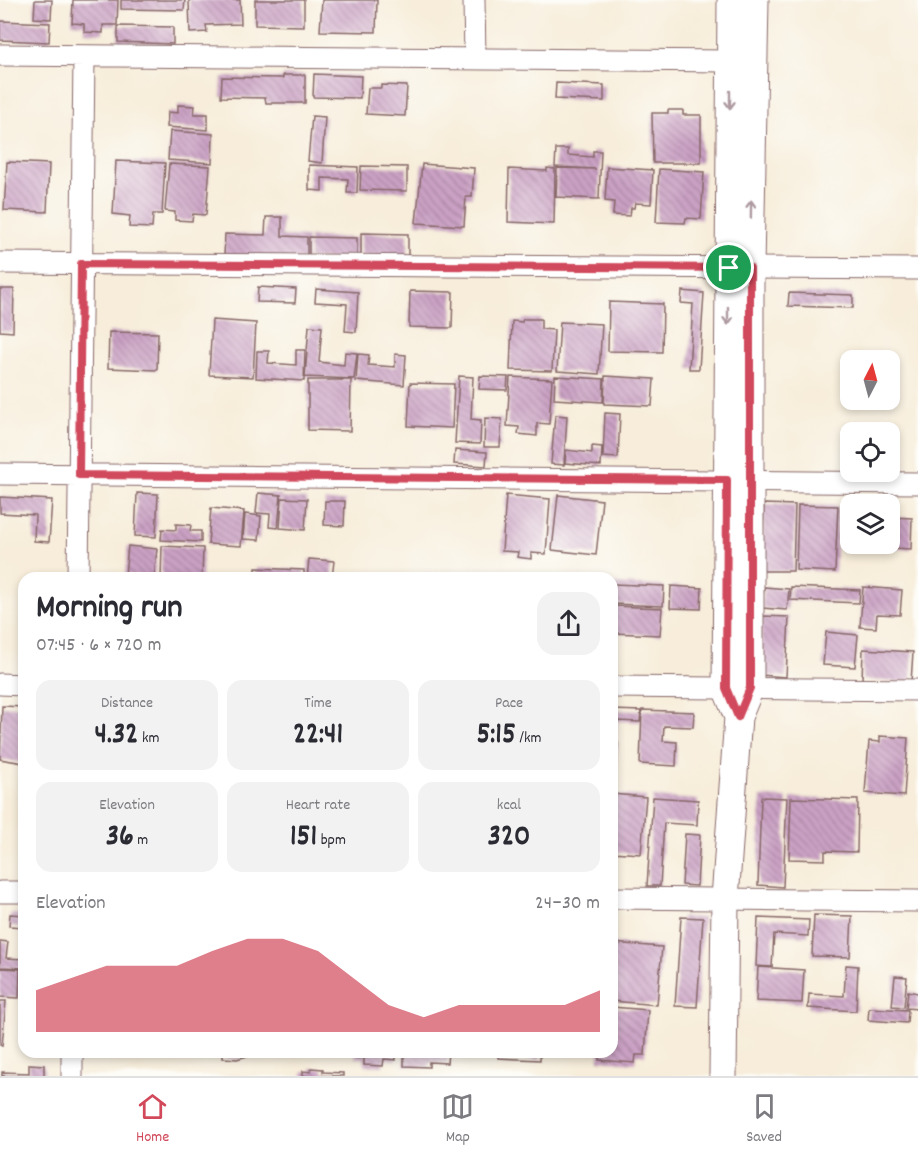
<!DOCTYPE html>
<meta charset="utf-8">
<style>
:root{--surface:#fff;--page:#f2f2f3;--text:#2b2b33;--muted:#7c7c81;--line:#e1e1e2;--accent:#d1495b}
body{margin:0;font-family:Dekko,sans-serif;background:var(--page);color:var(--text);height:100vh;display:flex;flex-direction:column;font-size:22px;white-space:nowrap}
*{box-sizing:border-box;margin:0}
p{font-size:20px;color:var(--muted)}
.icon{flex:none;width:33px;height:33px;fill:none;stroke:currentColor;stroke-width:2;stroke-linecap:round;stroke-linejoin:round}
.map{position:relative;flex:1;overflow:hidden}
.panel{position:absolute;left:18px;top:572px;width:600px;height:486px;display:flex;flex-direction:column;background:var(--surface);border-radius:18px;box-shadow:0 3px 9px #0003}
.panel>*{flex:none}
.needle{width:39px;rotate:6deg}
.controls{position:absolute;left:840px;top:350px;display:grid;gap:12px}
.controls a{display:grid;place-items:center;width:60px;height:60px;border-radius:12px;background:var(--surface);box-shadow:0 3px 9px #0003;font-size:30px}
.pin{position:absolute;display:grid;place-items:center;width:51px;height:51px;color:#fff;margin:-26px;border:3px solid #fff;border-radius:50%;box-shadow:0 2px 6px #0007}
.round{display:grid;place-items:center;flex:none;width:63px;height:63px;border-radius:18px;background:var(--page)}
.head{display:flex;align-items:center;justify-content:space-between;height:102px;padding:0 18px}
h1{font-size:33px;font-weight:700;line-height:45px}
.stats{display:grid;grid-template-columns:repeat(3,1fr);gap:9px;height:102px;padding:6px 18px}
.stats div{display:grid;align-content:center;border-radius:15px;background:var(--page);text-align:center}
.stats b{font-size:30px;font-weight:700}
.stats small{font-size:16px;font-weight:400}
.stats p{font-size:16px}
.chart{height:168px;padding:12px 18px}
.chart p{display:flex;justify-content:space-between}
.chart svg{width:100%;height:108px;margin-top:6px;fill:var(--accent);opacity:.7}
.tab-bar{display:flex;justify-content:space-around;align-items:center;height:84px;border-top:2px solid var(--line);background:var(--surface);font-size:16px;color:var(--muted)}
.tab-bar a{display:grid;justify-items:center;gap:3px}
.tab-bar .on{color:var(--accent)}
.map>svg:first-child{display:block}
.building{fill:url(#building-back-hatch)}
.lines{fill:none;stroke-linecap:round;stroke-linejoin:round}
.minor-casing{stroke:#876768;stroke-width:23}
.major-casing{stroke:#876768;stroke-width:29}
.minor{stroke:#fff;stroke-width:21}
.major{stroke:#fff;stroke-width:27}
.oneway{stroke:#ae9aa0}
.route-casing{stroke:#fff;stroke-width:12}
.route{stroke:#d1495b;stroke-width:8}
</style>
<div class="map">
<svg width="918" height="1076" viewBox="0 0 918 1076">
<defs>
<pattern id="building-back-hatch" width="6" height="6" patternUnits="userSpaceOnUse" patternTransform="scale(1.5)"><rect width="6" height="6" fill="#cba2c5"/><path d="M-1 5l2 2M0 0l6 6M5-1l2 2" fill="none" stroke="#a783a0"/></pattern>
</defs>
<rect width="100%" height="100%" fill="#fdfcf7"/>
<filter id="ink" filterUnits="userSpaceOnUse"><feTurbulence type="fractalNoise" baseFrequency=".0167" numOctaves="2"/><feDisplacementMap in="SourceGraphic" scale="12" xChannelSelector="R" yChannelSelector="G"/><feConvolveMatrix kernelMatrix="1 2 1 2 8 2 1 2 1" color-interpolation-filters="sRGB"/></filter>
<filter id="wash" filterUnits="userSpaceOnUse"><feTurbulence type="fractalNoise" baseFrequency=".008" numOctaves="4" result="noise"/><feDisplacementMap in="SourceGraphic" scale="24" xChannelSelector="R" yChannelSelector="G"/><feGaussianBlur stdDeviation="1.35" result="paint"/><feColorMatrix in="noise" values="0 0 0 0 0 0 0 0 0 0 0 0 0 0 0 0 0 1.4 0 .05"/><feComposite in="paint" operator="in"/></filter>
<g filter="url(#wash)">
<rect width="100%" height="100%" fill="#f7edda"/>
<g id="blocks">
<path class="building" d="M35 0H52L51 19 34 18Z
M73 0H118L117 25H103V33L84 32V24L72 23Z
M121 0H185L184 10 121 9Z
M189 0H240L241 24 206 25 207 32 190 33Z
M255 0H304V26L255 25Z
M322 0H377L376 32 320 31Z
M0 21 50 23 49 42 0 40Z
M118 26 173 27V44L118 42Z
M314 74 361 76 360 98 313 97Z
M283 75H305V103H266L265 98 221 97 222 77 283 78Z
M556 83 604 85V101L555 99Z
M381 85 407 86 405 116 366 114 368 88H381Z
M178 105 195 106 194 114H208V130L167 127 168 112 178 113Z
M668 110H683V115H701V163H653L652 113H668Z
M312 116 325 117 322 163 308 161Z
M170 131 213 134 212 163 168 160Z
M556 149H568V155L593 157V151H601L599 199 556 197 557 168 596 169 555 167Z
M116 161 165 163 162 214H153L152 228 129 227 130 216 113 214Z
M7 162 49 164 47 212 4 210Z
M169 164 210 166 206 215 193 214 192 221 175 220V212L165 211Z
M422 164 474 168 472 197H466L464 226 416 223Z
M309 165 358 167 357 193H347L348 179 322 178V191L309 190Z
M361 166 407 167V191L360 190Z
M607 167 653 170 651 204 635 203 634 208H631L630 216 613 215 614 202 605 201Z
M547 168 555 169 554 224 508 222 509 169 547 171Z
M659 169 704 172 701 219 686 218 685 223 656 222Z
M266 217H282V236L307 237V260L224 257 225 234 265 235Z
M361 233 408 234V256H361Z
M309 237 357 238V259H309Z
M258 287 296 289 295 303 257 302Z
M0 289H14L13 332 0 331Z
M316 289 358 292 356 332 345 331 347 304 315 302Z
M410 291 453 292 452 328 409 327Z
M682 291 704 293 699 369H689L693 304 681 303Z
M789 293 853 295V308L788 306Z
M609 302 663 304 662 352 608 351Z
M523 319H541V329L554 330 552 371 510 370 512 321 522 322Z
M212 320 256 323 253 377 209 375Z
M560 322 602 324 599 374 557 371Z
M309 326 322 327 319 362 344 365 345 352 357 353 354 379 305 377Z
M109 332 158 333 157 370 108 368Z
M296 350H305L304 381 256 378 257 351H269L268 363 296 365Z
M358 354 369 355 368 365 395 367V354L406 355 404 385 356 381Z
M459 376 473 377 471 419 481 420 480 444 455 443Z
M480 376 508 377 507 390 479 389Z
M555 376 604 379 603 402 554 399Z
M605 376 654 379 652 406 604 404Z
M510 377 552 379 549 424 537 423V436L518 434 519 427 507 426Z
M308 380H351L350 431 308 430Z
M410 383 454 384 452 428 408 426Z
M605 413 620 414 618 458 603 457Z
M555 415 567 416 564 465 551 464Z
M485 418 502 419 500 447H484Z
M592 446 602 447 601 466 565 463 566 450 592 453Z
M455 450 487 452 486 466 454 464Z
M137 493 158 494 156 537 135 536Z
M258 493 281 495 278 528 269 527 270 514 256 513Z
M506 495 550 499 546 554 531 553V559L517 557 518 552 502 551Z
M558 495 602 500 596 555 552 550Z
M0 497 52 500 49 542 34 541 35 515 0 513Z
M282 498 307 499 305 530 280 528Z
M325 501H345L344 526 324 525Z
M764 504 795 505 793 571H762Z
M798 505 838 506 835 572 796 570Z
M211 508 244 511 241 546 208 544Z
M245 514 261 516 259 540 243 539Z
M890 517 912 518 911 549 871 547 872 543H890Z
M176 524 191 525 190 531H201V542L161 540 162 529 176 530Z
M128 546 157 549 154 578 125 575Z
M162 546 203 548 202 578H161Z
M309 559 334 561 332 578H307Z
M256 568 304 570V578H255Z
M612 584 664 586 663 606 612 604Z
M671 586 702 588 701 609 670 608Z
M764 587 789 589 787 610 762 608Z
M791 587 860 590 859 603 790 600Z
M863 587 902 590 900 615 877 614 876 628 860 627Z
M612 606 662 608 660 635 612 633Z
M762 616 789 617 786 677 760 675Z
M826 632 858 635 855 667 823 665Z
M863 649 913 652 911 682 862 680Z
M2 706 24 707V763L0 759Z
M612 710 641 711 640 722 617 721 615 741H612Z
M642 710 694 712 693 727 664 726 663 741 677 742 676 766 640 764Z
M880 736 908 738 904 796 865 793 869 741 880 742Z
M612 742 618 743 614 787 612 786Z
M612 794 646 797 641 854 612 852Z
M653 797 698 800 697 825 664 823 660 886H647Z
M761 797 787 798 783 887 758 885Z
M791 798 858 800 857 852 825 851V860L789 859Z
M685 834 700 835 697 886 682 885Z
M10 914 24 915V927L9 926Z
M814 915 852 916 850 957 812 956Z
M681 917 703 918 697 1007 675 1006Z
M758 918 809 920 808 936 774 934 772 967 756 966Z
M0 941 8 942 6 958 24 959V968L0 967Z
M612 943 662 947 657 1005 612 1001Z
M846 965 858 966 856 1011 808 1008 809 994 844 996Z
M758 967 804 970 802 1003 756 1001Z
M0 968 20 969 19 998 0 997Z
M895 976 907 977 904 1007 892 1006Z
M908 991 918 993V1009L906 1008Z
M0 1001H6L2 1046 0 1045Z
M612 1007 648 1010 645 1055H636L635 1063 599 1060V1052H612Z
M869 1008 908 1010 907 1023 868 1020Z
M223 1052H253L247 1056 237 1059 223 1058Z
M269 1052H299L298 1055 282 1054V1057L269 1056Z
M356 1052H396V1060L384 1059 383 1066 364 1065V1058H355Z
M404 1052H448L447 1063 429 1062V1067L404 1066Z
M498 1052H540V1060L498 1058Z
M29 1064 44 1065V1076H2V1072L29 1073Z
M311 1068 323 1069V1072L343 1073V1076H303V1071L311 1072Z"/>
</g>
</g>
<g filter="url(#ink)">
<use href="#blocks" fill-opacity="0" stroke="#876768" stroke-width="1.5"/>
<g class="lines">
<defs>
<path id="minor" d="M474 0 475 59
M0 55 730 61
M0 263 918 269
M0 474 918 483
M78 578 84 56
M0 684 24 685
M612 687 918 690
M0 892H24
M612 898 918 901
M72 1076V1052"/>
<path id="major" d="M731 0 726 688 738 717
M723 1076 725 899 738 717 750 688V268L755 0"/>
</defs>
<use href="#minor" class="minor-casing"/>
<use href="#major" class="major-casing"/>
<use href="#minor" class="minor"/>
<use href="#major" class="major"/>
</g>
<defs><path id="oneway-shaft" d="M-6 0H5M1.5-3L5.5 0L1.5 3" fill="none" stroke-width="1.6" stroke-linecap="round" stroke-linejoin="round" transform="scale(1.5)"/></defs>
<g class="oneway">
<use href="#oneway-shaft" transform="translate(730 100) rotate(90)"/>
<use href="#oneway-shaft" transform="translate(751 209) rotate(-89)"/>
<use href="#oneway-shaft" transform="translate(728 316) rotate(90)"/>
</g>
</g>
<g class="lines" filter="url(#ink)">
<defs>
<path id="route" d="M81 264 750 268V688L738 717 726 688 727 480 79 475Z"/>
</defs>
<use href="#route" class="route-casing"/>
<use href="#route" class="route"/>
</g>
</svg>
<div class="controls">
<a><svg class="needle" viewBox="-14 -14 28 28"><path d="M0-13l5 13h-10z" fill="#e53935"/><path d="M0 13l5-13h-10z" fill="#7c7c81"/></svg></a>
<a><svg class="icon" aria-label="locate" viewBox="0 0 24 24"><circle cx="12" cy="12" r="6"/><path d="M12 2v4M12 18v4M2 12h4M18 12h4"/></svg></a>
<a><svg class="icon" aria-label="layers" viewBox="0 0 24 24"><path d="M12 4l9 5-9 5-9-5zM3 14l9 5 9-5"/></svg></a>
</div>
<div class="pin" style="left:729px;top:268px;background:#1e9e55"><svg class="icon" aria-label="arrive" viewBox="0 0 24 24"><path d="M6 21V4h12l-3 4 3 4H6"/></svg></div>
<section class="panel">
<div class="head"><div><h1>Morning run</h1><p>07:45 · 6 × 720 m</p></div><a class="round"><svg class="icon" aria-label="share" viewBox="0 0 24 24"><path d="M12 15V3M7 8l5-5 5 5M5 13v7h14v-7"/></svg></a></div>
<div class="stats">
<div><p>Distance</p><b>4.32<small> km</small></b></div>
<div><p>Time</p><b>22:41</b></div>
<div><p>Pace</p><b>5:15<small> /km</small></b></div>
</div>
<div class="stats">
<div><p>Elevation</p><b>36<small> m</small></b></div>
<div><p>Heart rate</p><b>151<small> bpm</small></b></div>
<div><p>kcal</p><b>320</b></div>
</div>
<div class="chart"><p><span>Elevation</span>24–30 m</p>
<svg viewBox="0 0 160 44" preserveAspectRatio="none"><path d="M0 44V27L10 22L20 17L30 17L40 17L50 11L60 6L70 6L80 11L90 22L100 33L110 38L120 33L130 33L140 33L150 33L160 27V44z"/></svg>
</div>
</section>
</div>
<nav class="tab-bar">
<a class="on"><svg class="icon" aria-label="home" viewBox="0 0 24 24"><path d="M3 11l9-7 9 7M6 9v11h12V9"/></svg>Home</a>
<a><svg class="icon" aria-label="map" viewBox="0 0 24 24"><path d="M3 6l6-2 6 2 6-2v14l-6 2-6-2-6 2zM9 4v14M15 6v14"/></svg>Map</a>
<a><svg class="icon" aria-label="saved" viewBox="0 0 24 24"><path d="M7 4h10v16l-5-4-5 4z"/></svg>Saved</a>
</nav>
